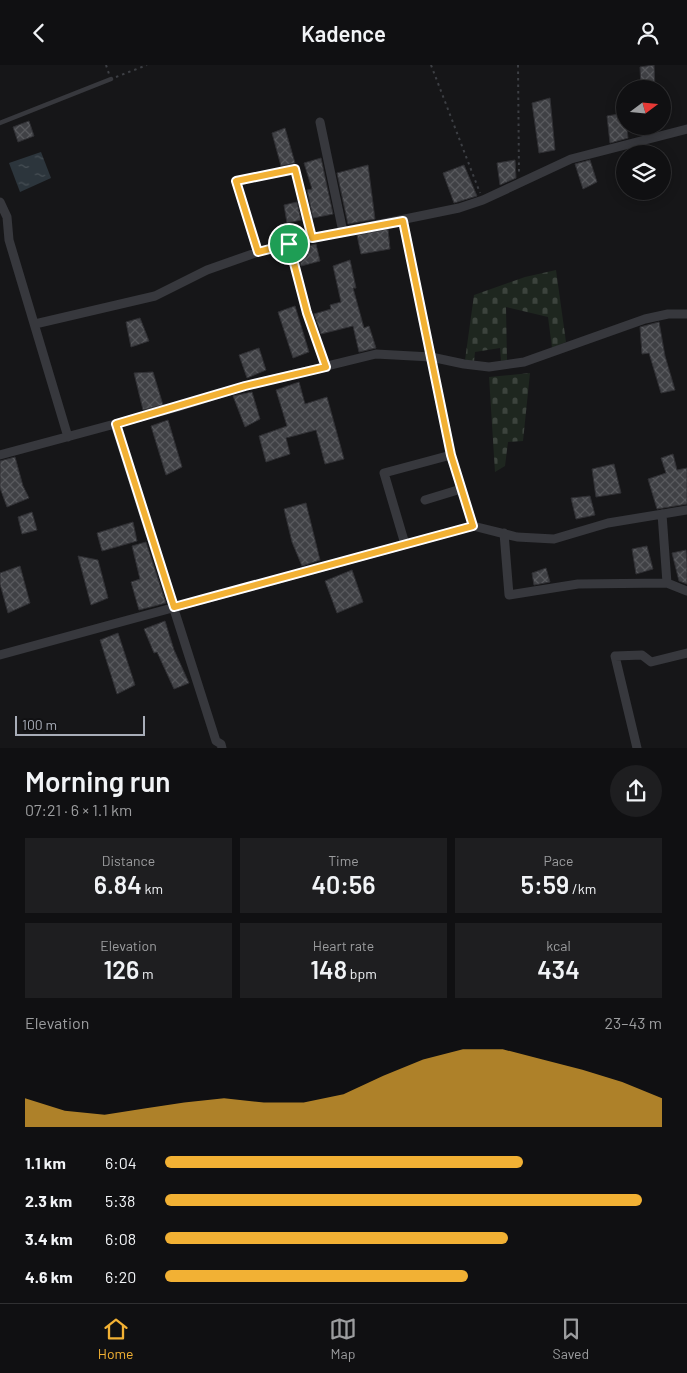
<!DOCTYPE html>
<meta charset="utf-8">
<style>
:root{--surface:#101012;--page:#1e1e20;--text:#f1f3f6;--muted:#9c9d9f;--line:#303032;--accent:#f2b134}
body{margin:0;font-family:Barlow,sans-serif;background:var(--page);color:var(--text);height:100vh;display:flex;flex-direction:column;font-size:19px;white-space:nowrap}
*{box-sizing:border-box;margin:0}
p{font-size:16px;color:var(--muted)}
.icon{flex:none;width:28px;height:28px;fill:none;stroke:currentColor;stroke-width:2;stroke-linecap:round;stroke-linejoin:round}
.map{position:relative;height:683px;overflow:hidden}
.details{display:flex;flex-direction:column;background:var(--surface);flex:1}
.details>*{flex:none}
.needle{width:32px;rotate:74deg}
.buttons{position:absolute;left:616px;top:15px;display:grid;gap:10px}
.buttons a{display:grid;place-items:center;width:55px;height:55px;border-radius:50%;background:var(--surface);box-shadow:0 2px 12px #0003,0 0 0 1px var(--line);font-size:25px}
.scale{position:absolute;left:15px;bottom:12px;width:130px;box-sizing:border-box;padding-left:5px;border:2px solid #a8adb8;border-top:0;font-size:14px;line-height:18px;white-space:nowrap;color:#a8adb8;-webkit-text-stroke:4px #111113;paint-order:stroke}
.pin{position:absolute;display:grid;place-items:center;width:42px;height:42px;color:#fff;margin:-21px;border:2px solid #fff;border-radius:50%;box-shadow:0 1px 5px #0007}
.round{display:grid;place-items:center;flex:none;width:52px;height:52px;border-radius:26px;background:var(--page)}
.head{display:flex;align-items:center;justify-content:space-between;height:85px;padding:0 25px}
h1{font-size:28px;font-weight:600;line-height:38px}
.metrics{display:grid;grid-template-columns:repeat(3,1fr);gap:8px;height:85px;padding:5px 25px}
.metrics div{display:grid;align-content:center;border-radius:0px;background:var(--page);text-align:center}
.metrics b{font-size:25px;font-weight:600}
.metrics small{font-size:14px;font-weight:400}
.metrics p{font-size:14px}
.chart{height:140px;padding:10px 25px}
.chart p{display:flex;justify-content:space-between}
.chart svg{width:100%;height:90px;margin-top:5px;fill:var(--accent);opacity:.7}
ul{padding:0 25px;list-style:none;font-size:16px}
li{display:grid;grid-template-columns:80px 60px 1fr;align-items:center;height:38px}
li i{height:12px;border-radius:6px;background:var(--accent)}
header{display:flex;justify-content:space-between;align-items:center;height:65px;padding:0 25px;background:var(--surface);font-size:22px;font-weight:600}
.tab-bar{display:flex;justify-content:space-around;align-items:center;height:70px;border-top:1px solid var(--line);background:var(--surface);font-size:14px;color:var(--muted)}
.tab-bar a{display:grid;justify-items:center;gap:2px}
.tab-bar .on{color:var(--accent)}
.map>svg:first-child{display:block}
.cemetery{fill:url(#cemetery-stones)}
.water{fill:url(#water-ripples)}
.building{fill:url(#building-cross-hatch);stroke:#303034}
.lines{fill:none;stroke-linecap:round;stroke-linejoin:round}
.path{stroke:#3d3f44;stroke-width:2;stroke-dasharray:2.5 4;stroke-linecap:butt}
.service{stroke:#37383d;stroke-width:4.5}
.minor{stroke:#37383d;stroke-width:9}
.route-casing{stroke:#fff;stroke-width:10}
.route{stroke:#f2b134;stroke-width:6}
</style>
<header><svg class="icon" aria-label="back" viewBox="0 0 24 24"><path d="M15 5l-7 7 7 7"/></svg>Kadence<svg class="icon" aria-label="person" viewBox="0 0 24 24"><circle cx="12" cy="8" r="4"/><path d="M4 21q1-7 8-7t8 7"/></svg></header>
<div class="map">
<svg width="687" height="683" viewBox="0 0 687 683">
<defs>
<pattern id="cemetery-stones" width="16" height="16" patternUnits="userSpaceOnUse" patternTransform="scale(1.25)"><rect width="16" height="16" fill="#1e261f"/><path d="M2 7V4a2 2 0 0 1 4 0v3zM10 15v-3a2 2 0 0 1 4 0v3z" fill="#3c433d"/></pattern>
<pattern id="water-ripples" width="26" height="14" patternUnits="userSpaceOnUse" patternTransform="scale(1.25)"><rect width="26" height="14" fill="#2c353c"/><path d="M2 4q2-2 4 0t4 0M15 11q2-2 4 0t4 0" fill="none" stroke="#485056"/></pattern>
<pattern id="building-cross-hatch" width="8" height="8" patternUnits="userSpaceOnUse" patternTransform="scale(1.25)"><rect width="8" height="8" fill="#404145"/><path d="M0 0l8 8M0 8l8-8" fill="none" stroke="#595a5e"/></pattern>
</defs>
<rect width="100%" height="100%" fill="#161618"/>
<path class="cemetery" d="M556 205 566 277 552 283 548 252 506 242 507 295 501 296 500 283 475 287 474 297 465 295 474 230 525 212Z
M530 308 523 376 508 377 505 401 495 407 489 312Z"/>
<path class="water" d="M41 87 51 113 20 127 9 98Z"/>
<path class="building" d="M654 0 655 23 641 24 640 2Z
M550 33 555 85 539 88 532 38Z
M625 48 628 73 610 78 607 51Z
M29 56 34 71 18 77 13 62Z
M285 63 295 98 281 101 272 68Z
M321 93 333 149 313 153 307 125 312 124 304 98Z
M515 95 516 113 500 120 497 98Z
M590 95 597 117 583 124 575 99Z
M368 100 375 154 348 159 337 108Z
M464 100 477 131 454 138 443 108Z
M297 137 301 155 287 158 284 140Z
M388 164 390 184 361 189 357 170Z
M316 179 320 196 301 201 297 183Z
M350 195 356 223H353L364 263 369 261 376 283 359 287 353 261 321 269 314 249 331 244 330 240 341 237 333 201Z
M295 241 309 287 293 293 278 247Z
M140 253 149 276 131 282 126 257Z
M659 257 665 291 675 325 661 328 649 288 642 289 640 262Z
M259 283 266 305 247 313 239 290Z
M153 307 163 340 143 345 134 308Z
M299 317 305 339 327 332 344 394 325 399 316 365 286 373 290 389 266 397 259 371 287 361 276 325Z
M252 327 260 354 245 362 233 331Z
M168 355 182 402 166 410 151 361Z
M673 389 677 405 687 403V439L657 444 648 414 666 408 661 393Z
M15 392 23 421 29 433 7 442 0 423V396Z
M614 399 621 428 596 432 592 404Z
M590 431 595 450 576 454 571 433Z
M306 438 320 495 302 501 292 477 284 444Z
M32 447 37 465 22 469 18 452Z
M133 457 137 476 102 486 97 468Z
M146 477 166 538 139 545 131 517 140 514 132 481Z
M647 481 653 504 636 509 632 484Z
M686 485 687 498V519L679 516 672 488Z
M78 491 98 495 108 533 91 540Z
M20 501 30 538 8 548 0 519V508Z
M546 503 550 517 534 520 532 508Z
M352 505 363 537 337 548 325 516Z
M165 556 174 585 189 618 174 624 157 587 154 588 144 564Z
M118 568 135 620 117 629 100 575Z"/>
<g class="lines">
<path class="path" d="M106 0 109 9
M431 0 480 128
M518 0 519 110
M116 12 147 0"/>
<path class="service" d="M0 58 111 14"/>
<path class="minor" d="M320 57 343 167
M0 137 7 152 9 175 68 372
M403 156 451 390 473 461
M289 179 307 248 326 302
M258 187 236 116 295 104 312 173
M35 259 155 231 207 205 258 187 312 173 459 143 483 135 571 94 687 64
M115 359 216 676 221 679 222 683
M0 390 178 342 245 321 376 289 431 292 464 299 489 302 524 297 645 254 668 249H687
M425 435 461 424
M662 449 667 518 687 526
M504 468 509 530 578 519 667 518
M405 479 384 408 451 390
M0 590 473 461 517 472 554 474 608 458 687 445
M637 683 615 591 642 590 651 597 687 588"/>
</g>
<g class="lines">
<defs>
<path id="route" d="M295 104 312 173 403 156 451 390 473 461 174 542 116 359 245 321 326 302 307 248 289 179 258 187 236 116Z"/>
</defs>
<use href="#route" class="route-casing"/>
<use href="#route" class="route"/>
</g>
</svg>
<div class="buttons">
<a><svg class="needle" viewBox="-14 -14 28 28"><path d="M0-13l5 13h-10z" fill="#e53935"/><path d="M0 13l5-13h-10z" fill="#9c9d9f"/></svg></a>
<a><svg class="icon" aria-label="layers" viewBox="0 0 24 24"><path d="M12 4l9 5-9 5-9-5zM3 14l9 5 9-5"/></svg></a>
</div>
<div class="scale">100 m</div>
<div class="pin" style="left:289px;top:179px;background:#1e9e55"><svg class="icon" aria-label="arrive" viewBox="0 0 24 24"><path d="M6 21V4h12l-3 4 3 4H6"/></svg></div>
</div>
<section class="details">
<div class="head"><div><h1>Morning run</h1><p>07:21 · 6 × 1.1 km</p></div><a class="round"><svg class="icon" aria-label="share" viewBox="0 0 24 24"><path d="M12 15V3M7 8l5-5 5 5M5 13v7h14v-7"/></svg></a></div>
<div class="metrics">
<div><p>Distance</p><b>6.84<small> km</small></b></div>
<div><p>Time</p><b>40:56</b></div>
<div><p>Pace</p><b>5:59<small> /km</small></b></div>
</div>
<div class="metrics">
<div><p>Elevation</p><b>126<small> m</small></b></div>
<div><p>Heart rate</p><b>148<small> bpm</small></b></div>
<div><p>kcal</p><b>434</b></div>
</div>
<div class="chart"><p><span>Elevation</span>23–43 m</p>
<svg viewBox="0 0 160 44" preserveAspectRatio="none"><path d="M0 44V30L10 36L20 38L30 35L40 32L50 30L60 32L70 32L80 28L90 19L100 11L110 6L120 6L130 11L140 16L150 22L160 30V44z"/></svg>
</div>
<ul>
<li><b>1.1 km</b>6:04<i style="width:72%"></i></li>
<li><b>2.3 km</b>5:38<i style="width:96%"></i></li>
<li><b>3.4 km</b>6:08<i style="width:69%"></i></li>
<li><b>4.6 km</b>6:20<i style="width:61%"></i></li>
</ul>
</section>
<nav class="tab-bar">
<a class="on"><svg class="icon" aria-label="home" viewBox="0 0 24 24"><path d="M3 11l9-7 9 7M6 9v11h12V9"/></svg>Home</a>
<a><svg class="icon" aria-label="map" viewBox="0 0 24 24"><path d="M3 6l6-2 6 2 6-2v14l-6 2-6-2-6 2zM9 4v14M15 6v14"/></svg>Map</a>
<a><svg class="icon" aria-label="saved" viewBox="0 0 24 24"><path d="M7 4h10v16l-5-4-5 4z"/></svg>Saved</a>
</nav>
